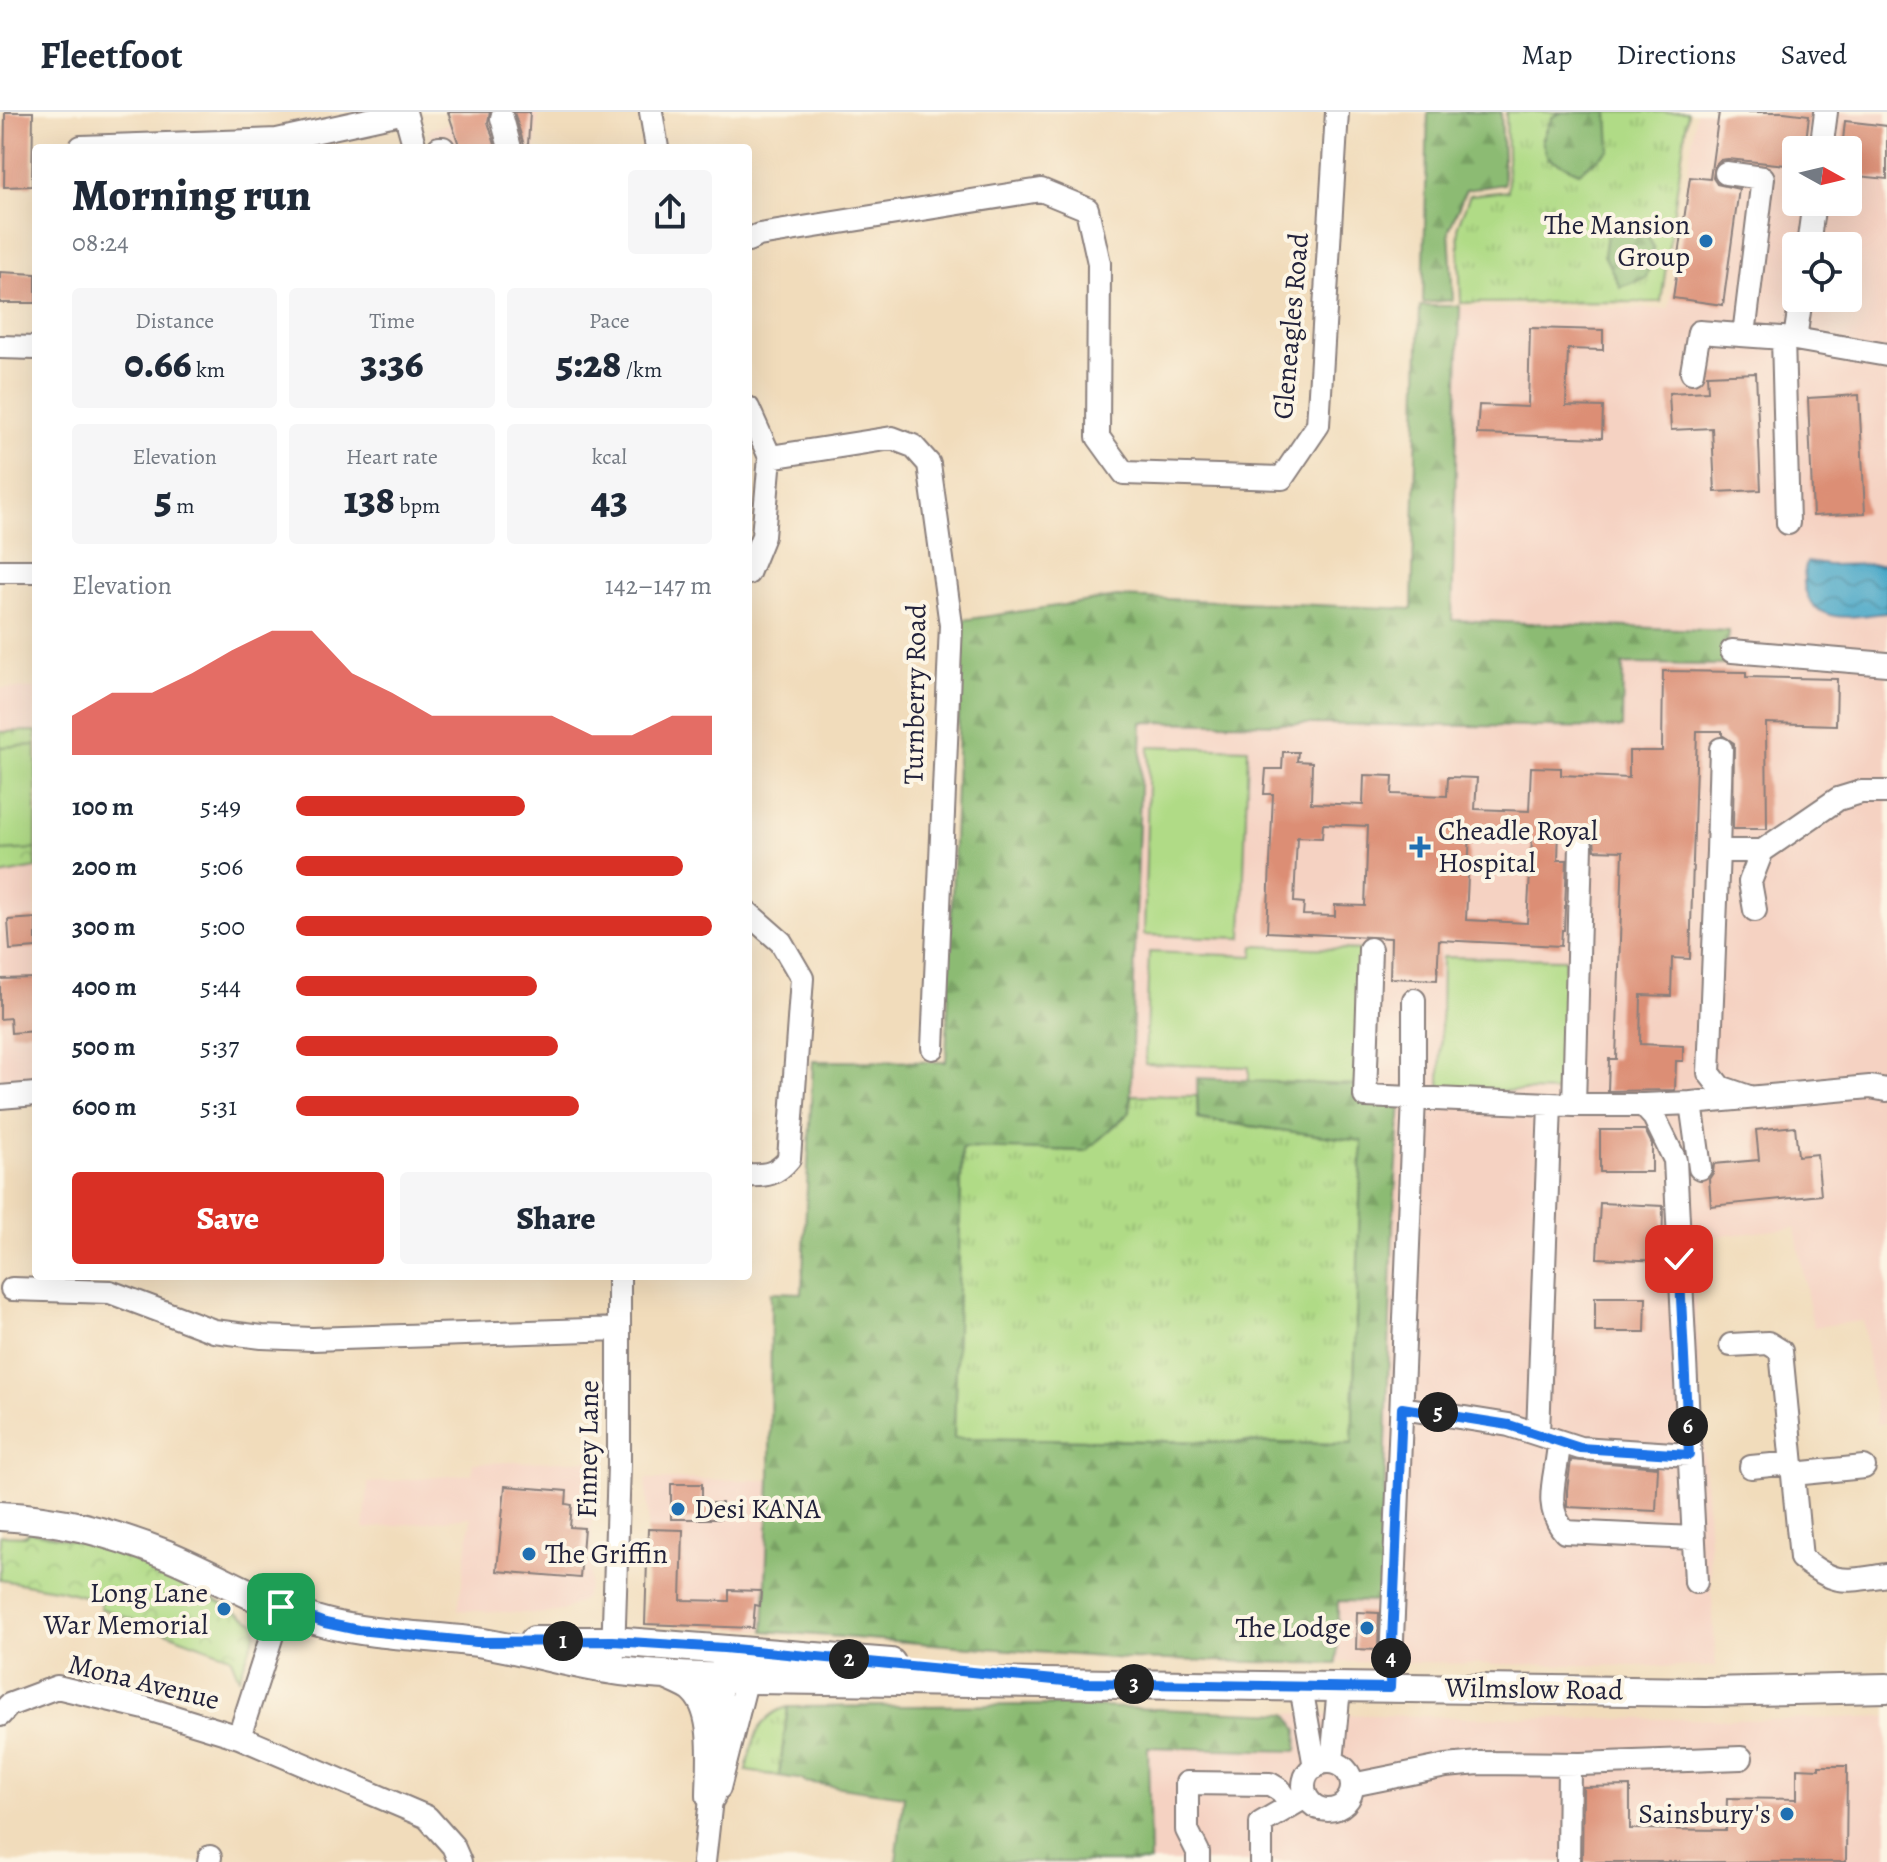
<!DOCTYPE html>
<meta charset="utf-8">
<style>
:root{--surface:#fff;--page:#f6f6f7;--text:#1f2937;--muted:#747a83;--line:#e0e1e3;--accent:#d93025}
body{margin:0;font-family:Alegreya,serif;background:var(--page);color:var(--text);height:100vh;display:flex;flex-direction:column;font-size:30px;white-space:nowrap}
*{box-sizing:border-box;margin:0}
p{font-size:26px;color:var(--muted)}
.icon{flex:none;width:44px;height:44px;fill:none;stroke:currentColor;stroke-width:2;stroke-linecap:round;stroke-linejoin:round}
.map{position:relative;flex:1;overflow:hidden}
.sheet{position:absolute;left:32px;top:32px;width:720px;height:1136px;display:flex;flex-direction:column;background:var(--surface);border-radius:8px;box-shadow:0 8px 32px #0002}
.sheet>*{flex:none}
.needle{width:52px;rotate:98deg}
.buttons{position:absolute;left:1782px;top:24px;display:grid;gap:16px}
.buttons a{display:grid;place-items:center;width:80px;height:80px;border-radius:8px;background:var(--surface);box-shadow:0 8px 32px #0002;font-size:40px}
.pin{position:absolute;display:grid;place-items:center;width:68px;height:68px;color:#fff;margin:-34px;border-radius:16px;box-shadow:0 4px 12px #0006}
.km{position:absolute;width:40px;height:40px;margin:-20px;border-radius:50%;background:#222;color:#fff;font-size:22px;line-height:40px;text-align:center}
.round{display:grid;place-items:center;flex:none;width:84px;height:84px;border-radius:8px;background:var(--page)}
.overview{display:flex;align-items:center;justify-content:space-between;height:136px;padding:0 40px}
h1{font-size:44px;font-weight:800;line-height:60px}
.figures{display:grid;grid-template-columns:repeat(3,1fr);gap:12px;height:136px;padding:8px 40px}
.figures div{display:grid;align-content:center;border-radius:8px;background:var(--page);text-align:center}
.figures b{font-size:40px;font-weight:800}
.figures small{font-size:22px;font-weight:400}
.figures p{font-size:22px}
.chart{height:224px;padding:16px 40px}
.chart p{display:flex;justify-content:space-between}
.chart svg{width:100%;height:144px;margin-top:8px;fill:var(--accent);opacity:.7}
.action{display:flex;gap:16px;margin-top:auto;padding:16px 40px}
.action a{flex:1;height:92px;border-radius:8px;background:var(--accent);color:#fff;font-size:32px;font-weight:800;line-height:92px;text-align:center}
.action a+a{background:var(--page);color:var(--text)}
ul{padding:0 40px;list-style:none;font-size:26px}
li{display:grid;grid-template-columns:128px 96px 1fr;align-items:center;height:60px}
li i{height:20px;border-radius:10px;background:var(--accent)}
header{display:flex;align-items:center;gap:48px;box-sizing:border-box;height:112px;padding:0 40px;background:var(--surface);border-bottom:2px solid var(--line)}
header strong{font-size:38px}
nav{display:flex;gap:44px;margin-inline-start:auto;font-size:28px}
.map>svg:first-child{display:block}
.built{fill:#f5d2c2;fill-rule:evenodd}
.grass{fill:url(#grass-tufts);stroke:#697e60;stroke-width:2}
.forest{fill:url(#forest-firs);stroke:#576e57;stroke-width:2}
.park{fill:url(#park-crowns);stroke:#697e60;stroke-width:2}
.garden{fill:#b0db86;stroke:#697e60;stroke-width:2}
.water{fill:url(#water-waves);stroke:#366481;stroke-width:2}
.building{fill:#dc8e74;fill-rule:evenodd}
.lines{fill:none;stroke-linecap:round;stroke-linejoin:round}
.minor-casing{stroke:#8a7f7b;stroke-width:26}
.major-casing{stroke:#8a7f7b;stroke-width:32}
.minor{stroke:#fff;stroke-width:22}
.major{stroke:#fff;stroke-width:28}
.route-casing{stroke:#fff;stroke-width:16}
.route{stroke:#1a73e8;stroke-width:10}
.poi-dot{fill:#1f6fb2;stroke:#fcf5e5;stroke-width:3}
.labels{text-anchor:middle;dominant-baseline:central;stroke-width:8;stroke-linejoin:round;paint-order:stroke}
.poi-label{font-size:28px;fill:#22223b;stroke:#fcf5e5;text-anchor:end}
.street-label{font-size:28px;fill:#22223b;stroke:#fcf5e5}
</style>
<header>
<strong>Fleetfoot</strong>
<nav><a>Map</a><a>Directions</a><a>Saved</a></nav>
</header>
<div class="map">
<svg width="1887" height="1750" viewBox="0 0 1887 1750">
<defs>
<pattern id="grass-tufts" width="24" height="20" patternUnits="userSpaceOnUse" patternTransform="scale(2)"><rect width="24" height="20" fill="#b0db86"/><path d="M3 7l-1-3M5 7V3M7 7l1-3M15 17l-1-3M17 17v-4M19 17l1-3" fill="none" stroke="#97bc75"/></pattern>
<pattern id="forest-firs" width="22" height="20" patternUnits="userSpaceOnUse" patternTransform="scale(2)"><rect width="22" height="20" fill="#8cbb73"/><path d="M5 1l3.5 6h-7zM16 11l3.5 6h-7z" fill="#78a064"/></pattern>
<pattern id="park-crowns" width="20" height="18" patternUnits="userSpaceOnUse" patternTransform="scale(2)"><rect width="20" height="18" fill="#b0db86"/><path d="M2 6a3 3 0 1 1 6 0M12 15a3 3 0 1 1 6 0" fill="none" stroke="#97bc75"/></pattern>
<pattern id="water-waves" width="16" height="10" patternUnits="userSpaceOnUse" patternTransform="scale(2)"><rect width="16" height="10" fill="#49a7c7"/><path d="M0 5q4-4 8 0t8 0" fill="none" stroke="#3c88a3"/></pattern>
</defs>
<rect width="100%" height="100%" fill="#fcf5e5"/>
<filter id="ink" filterUnits="userSpaceOnUse"><feTurbulence type="fractalNoise" baseFrequency=".0125" numOctaves="2"/><feDisplacementMap in="SourceGraphic" scale="16" xChannelSelector="R" yChannelSelector="G"/><feConvolveMatrix kernelMatrix="1 2 1 2 8 2 1 2 1" color-interpolation-filters="sRGB"/></filter>
<filter id="wash" filterUnits="userSpaceOnUse"><feTurbulence type="fractalNoise" baseFrequency=".006" numOctaves="4" result="noise"/><feDisplacementMap in="SourceGraphic" scale="32" xChannelSelector="R" yChannelSelector="G"/><feGaussianBlur stdDeviation="1.8" result="paint"/><feColorMatrix in="noise" values="0 0 0 0 0 0 0 0 0 0 0 0 0 0 0 0 0 1.4 0 .05"/><feComposite in="paint" operator="in"/></filter>
<g filter="url(#wash)">
<rect width="100%" height="100%" fill="#f1dcbb"/>
<path class="built" d="M484 0H538L536 36H433L429 18Z
M1696 0H1887V1311L1877 1312 1863 1209 1813 1215 1795 1116 1692 1127 1716 1555 1126 1547 681 1512 646 1465 648 1407 646 1367 770 1368 771 1180 802 1181 813 949 946 950 962 508 1117 485 1412 497 1420 194 1669 197ZM1796 38H1848V90H1796ZM1796 134H1848V186H1796Z
M0 576 36 577V965L0 967Z
M594 1348 590 1472 584 1487 563 1499 542 1502 458 1498 471 1405 364 1417 368 1371 472 1362 473 1351Z
M1147 1598 1463 1605 1779 1608 1887 1604V1750H1150Z"/>
<path class="grass" d="M1506 0H1688L1661 190 1461 191 1458 113 1470 83 1508 79Z
M1131 983 1197 984 1198 1007 1362 1029 1353 1332 953 1326 962 1035 1086 1039 1130 1000Z
M788 1595 779 1664 746 1659C751 1632 758 1603 788 1595Z"/>
<path class="forest" d="M1428 0H1501L1504 72 1466 78 1449 118 1453 188 1423 191Z
M1562 0H1608L1610 38 1579 60 1548 46 1542 29 1552 5Z
M1641 109 1654 136 1646 166 1620 175 1604 143 1608 114Z
M1420 194H1460L1452 508 1728 519 1727 553 1623 552 1622 616 1142 610 1130 1000 1086 1039 962 1036 954 1326 1352 1332 1362 1029 1198 1007 1197 966 1360 973 1401 989 1393 1112 1381 1490 1338 1489 1337 1552 1126 1547 764 1519 770 1369 771 1180 802 1181 813 949 946 950 962 508 1117 485 1412 497Z
M1047 1593 1287 1602 1298 1618 1297 1639 1148 1635 1150 1750H896L904 1684 804 1670V1668L779 1664 788 1595Z"/>
<path class="park" d="M36 619V756L0 763V620Z
M29 1420C109 1432 186 1468 255 1511L256 1520 239 1566 230 1544 100 1496 101 1489 61 1478 0 1468V1423L25 1424Z"/>
<path class="garden" d="M36 633V737L0 739V635Z
M1149 634 1248 637 1242 826 1144 823Z
M1254 834 1365 838 1360 973 1249 969V955L1145 952 1149 840 1253 844Z
M1442 845 1565 847 1563 980 1440 977Z"/>
<path class="water" d="M1807 450 1828 453 1887 452V501C1871 502 1850 507 1835 504 1806 499 1799 474 1807 450Z"/>
<g id="blocks">
<path class="building" d="M5 0H33L32 74 4 75Z
M448 0H490L488 10 496 36H460Z
M514 0H530L528 33H524Z
M1719 0H1784L1809 3 1805 38H1796V54L1728 47 1720 48 1715 53 1713 66 1717 72 1739 77 1723 193 1673 186 1690 65 1710 67Z
M1845 9 1887 14V67L1848 63V38H1842Z
M0 160 36 162V191H0Z
M1530 216 1603 218V238L1568 237 1566 294 1603 295 1602 326 1477 322 1479 293 1528 295Z
M1756 261 1761 378 1715 380 1712 316 1671 318 1669 281 1708 279 1707 263Z
M1859 283 1865 401 1813 404 1808 286Z
M1663 559 1746 560V565L1837 567 1836 613 1766 611 1767 717H1733L1734 631 1722 623V619H1697L1690 847 1672 846 1671 884 1641 883 1640 932 1683 934V949H1676L1675 978 1608 979 1609 947H1616L1623 739 1595 738 1594 727 1588 717 1559 716 1558 748H1567L1564 818H1562L1561 834 1439 828 1437 868 1390 866 1391 826 1267 820 1273 682H1264L1266 657H1282L1283 640H1298L1297 649 1312 650 1311 691 1363 693 1364 663 1393 664 1392 682 1447 684 1448 665 1477 666 1475 697 1529 699 1531 655 1561 656V663L1629 666V639H1662ZM1323 712 1368 714 1365 794 1335 793V804L1303 803 1304 791 1294 790 1297 725 1322 726ZM1470 718 1523 720V728H1532L1527 811 1466 808Z
M36 806V836L10 838 8 808Z
M36 866V919L11 921 10 906 0 907V867Z
M1795 1014 1798 1044 1817 1042 1821 1083 1711 1094 1709 1067 1713 1061 1714 1052 1759 1048 1756 1018Z
M1600 1018H1645L1652 1032V1060H1600Z
M1600 1091 1663 1094 1662 1149 1597 1146Z
M1595 1185H1646L1645 1220H1595Z
M1571 1348 1658 1355 1656 1399 1567 1395V1378Z
M671 1372H702V1391H722L721 1407H671Z
M505 1374 567 1379 566 1392 572 1393 570 1415 584 1416 580 1466 497 1459Z
M648 1417 683 1418 681 1488 729 1489V1478L761 1479 760 1494 755 1493 753 1516 645 1512Z
M1357 1500 1379 1501 1378 1538 1356 1537Z
M1819 1654H1847L1846 1750H1582L1583 1675 1630 1674V1717L1726 1718 1727 1686 1797 1687V1656L1819 1657Z"/>
</g>
</g>
<g filter="url(#ink)">
<use href="#blocks" fill-opacity="0" stroke="#8a7f7b" stroke-width="2"/>
<g class="lines">
<defs>
<path id="minor" d="M651 0 657 36
M502 6 510 36
M81 35 277 28 405 0 415 36
M439 36H443
M1821 38 1826 0
M1726 61 1763 66 1744 223
M748 128 759 123 1041 78 1087 97 1099 151 1098 325 1124 361 1282 366 1318 313 1337 0
M1808 134 1814 90
M1783 226 1788 411
M1795 227 1801 186
M0 235 36 236
M1692 260 1699 220 1795 227 1887 243
M748 296 770 345 763 424 748 461
M770 345 892 326 913 334 929 352 951 513 933 936
M0 459H36
M1732 539 1887 552
M1721 637 1718 739H1762
M1718 739 1709 961 1720 975 1749 985
M1755 798 1750 770 1762 739 1838 687 1861 680H1887
M748 801 781 830 802 866 789 1047C777 1062 766 1064 748 1063
M1370 837 1365 984 1574 993H1643L1654 1005 1675 1048 1696 1470
M0 985 36 982
M1691 991 1870 975 1887 978
M1574 993 1581 733
M1643 993 1691 991 1700 1056
M12 1177 110 1180 214 1219 262 1225 312 1227 618 1217
M1731 1233 1768 1231 1781 1239 1801 1446C1836 1474 1844 1469 1887 1463
M1402 1296 1509 1313 1580 1336 1689 1343
M1538 1322 1550 992
M1559 1330C1558 1362 1541 1393 1565 1420L1693 1426
M1751 1355 1792 1351
M1793 1362 1864 1355
M613 1543 619 1353V1164
M1301 1575 1315 1655
M1390 1576 1414 985V888
M0 1603 9 1593 57 1575 145 1596 239 1625 281 1495
M717 1619 723 1550
M239 1625 427 1705 453 1734 460 1750
M1332 1650 1339 1576
M1304 1674a24 24 0 1 1 48 0a24 24 0 1 1-48 0Z
M1352 1673 1446 1654 1479 1651 1580 1652 1741 1646
M719 1676 750 1554
M209 1750 210 1745
M704 1750 713 1669
M1198 1750V1740L1187 1718V1671L1270 1672 1280 1678 1290 1692
M1261 1750V1711L1302 1687
M1568 1750 1569 1652"/>
<path id="major" d="M0 1404C60 1407 109 1420 165 1442 219 1464 269 1497 326 1511 376 1524 427 1523 477 1530 523 1537 568 1552 614 1558 658 1565 703 1564 747 1567L1706 1580 1887 1576
M534 1529H613L891 1551
M668 1564C675 1567 684 1571 691 1575 719 1596 711 1654 711 1684"/>
</defs>
<use href="#minor" class="minor-casing"/>
<use href="#major" class="major-casing"/>
<use href="#minor" class="minor"/>
<use href="#major" class="major"/>
</g>
</g>
<g class="lines" filter="url(#ink)">
<defs>
<path id="route" d="M281 1495 325 1511 358 1518 477 1530 613 1529 724 1536 1085 1571 1390 1576 1402 1296 1509 1313 1580 1336 1689 1343 1679 1147"/>
</defs>
<use href="#route" class="route-casing"/>
<use href="#route" class="route"/>
</g>
<g class="poi-dot">
<circle cx="1706" cy="129" r="8"/>
<path d="M1416 723h8v8h8v8h-8v8h-8v-8h-8v-8h8z"/>
<circle cx="678" cy="1397" r="8"/>
<circle cx="529" cy="1442" r="8"/>
<circle cx="224" cy="1497" r="8"/>
<circle cx="1367" cy="1516" r="8"/>
<circle cx="1787" cy="1702" r="8"/>
</g>
<g class="labels">
<g class="poi-label">
<text x="1690" y="113">The Mansion<tspan x="1690" dy="32">Group</tspan></text>
<text x="1438" y="719" text-anchor="start">Cheadle Royal<tspan x="1438" dy="32">Hospital</tspan></text>
<text x="694" y="1397" text-anchor="start">Desi KANA</text>
<text x="545" y="1442" text-anchor="start">The Griffin</text>
<text x="208" y="1481">Long Lane<tspan x="208" dy="32">War Memorial</tspan></text>
<text x="1351" y="1516">The Lodge</text>
<text x="1771" y="1702">Sainsbury's</text>
</g>
<g class="street-label">
<text transform="translate(1291 214) rotate(-85)">Gleneagles Road</text>
<text transform="translate(915 582) rotate(-89)">Turnberry Road</text>
<text transform="translate(588 1337) rotate(-89)">Finney Lane</text>
<text transform="translate(144 1570) rotate(14)">Mona Avenue</text>
<text transform="translate(1534 1577) rotate(1)">Wilmslow Road</text>
</g>
</g>
</svg>
<div class="buttons">
<a><svg class="needle" viewBox="-14 -14 28 28"><path d="M0-13l5 13h-10z" fill="#e53935"/><path d="M0 13l5-13h-10z" fill="#747a83"/></svg></a>
<a><svg class="icon" aria-label="locate" viewBox="0 0 24 24"><circle cx="12" cy="12" r="6"/><path d="M12 2v4M12 18v4M2 12h4M18 12h4"/></svg></a>
</div>
<div class="pin" style="left:281px;top:1495px;background:#1e9e55"><svg class="icon" aria-label="arrive" viewBox="0 0 24 24"><path d="M6 21V4h12l-3 4 3 4H6"/></svg></div>
<div class="pin" style="left:1679px;top:1147px;background:#d93025"><svg class="icon" aria-label="check" viewBox="0 0 24 24"><path d="M5 12l5 5 9-10"/></svg></div>
<b class="km" style="left:563px;top:1529px">1</b>
<b class="km" style="left:849px;top:1547px">2</b>
<b class="km" style="left:1134px;top:1572px">3</b>
<b class="km" style="left:1391px;top:1546px">4</b>
<b class="km" style="left:1438px;top:1300px">5</b>
<b class="km" style="left:1688px;top:1314px">6</b>
<section class="sheet">
<div class="overview"><div><h1>Morning run</h1><p>08:24</p></div><a class="round"><svg class="icon" aria-label="share" viewBox="0 0 24 24"><path d="M12 15V3M7 8l5-5 5 5M5 13v7h14v-7"/></svg></a></div>
<div class="figures">
<div><p>Distance</p><b>0.66<small> km</small></b></div>
<div><p>Time</p><b>3:36</b></div>
<div><p>Pace</p><b>5:28<small> /km</small></b></div>
</div>
<div class="figures">
<div><p>Elevation</p><b>5<small> m</small></b></div>
<div><p>Heart rate</p><b>138<small> bpm</small></b></div>
<div><p>kcal</p><b>43</b></div>
</div>
<div class="chart"><p><span>Elevation</span>142–147 m</p>
<svg viewBox="0 0 160 44" preserveAspectRatio="none"><path d="M0 44V32L10 25L20 25L30 19L40 12L50 6L60 6L70 19L80 25L90 32L100 32L110 32L120 32L130 38L140 38L150 32L160 32V44z"/></svg>
</div>
<ul>
<li><b>100 m</b>5:49<i style="width:55%"></i></li>
<li><b>200 m</b>5:06<i style="width:93%"></i></li>
<li><b>300 m</b>5:00<i style="width:100%"></i></li>
<li><b>400 m</b>5:44<i style="width:58%"></i></li>
<li><b>500 m</b>5:37<i style="width:63%"></i></li>
<li><b>600 m</b>5:31<i style="width:68%"></i></li>
</ul>
<div class="action"><a>Save</a><a>Share</a></div>
</section>
</div>
